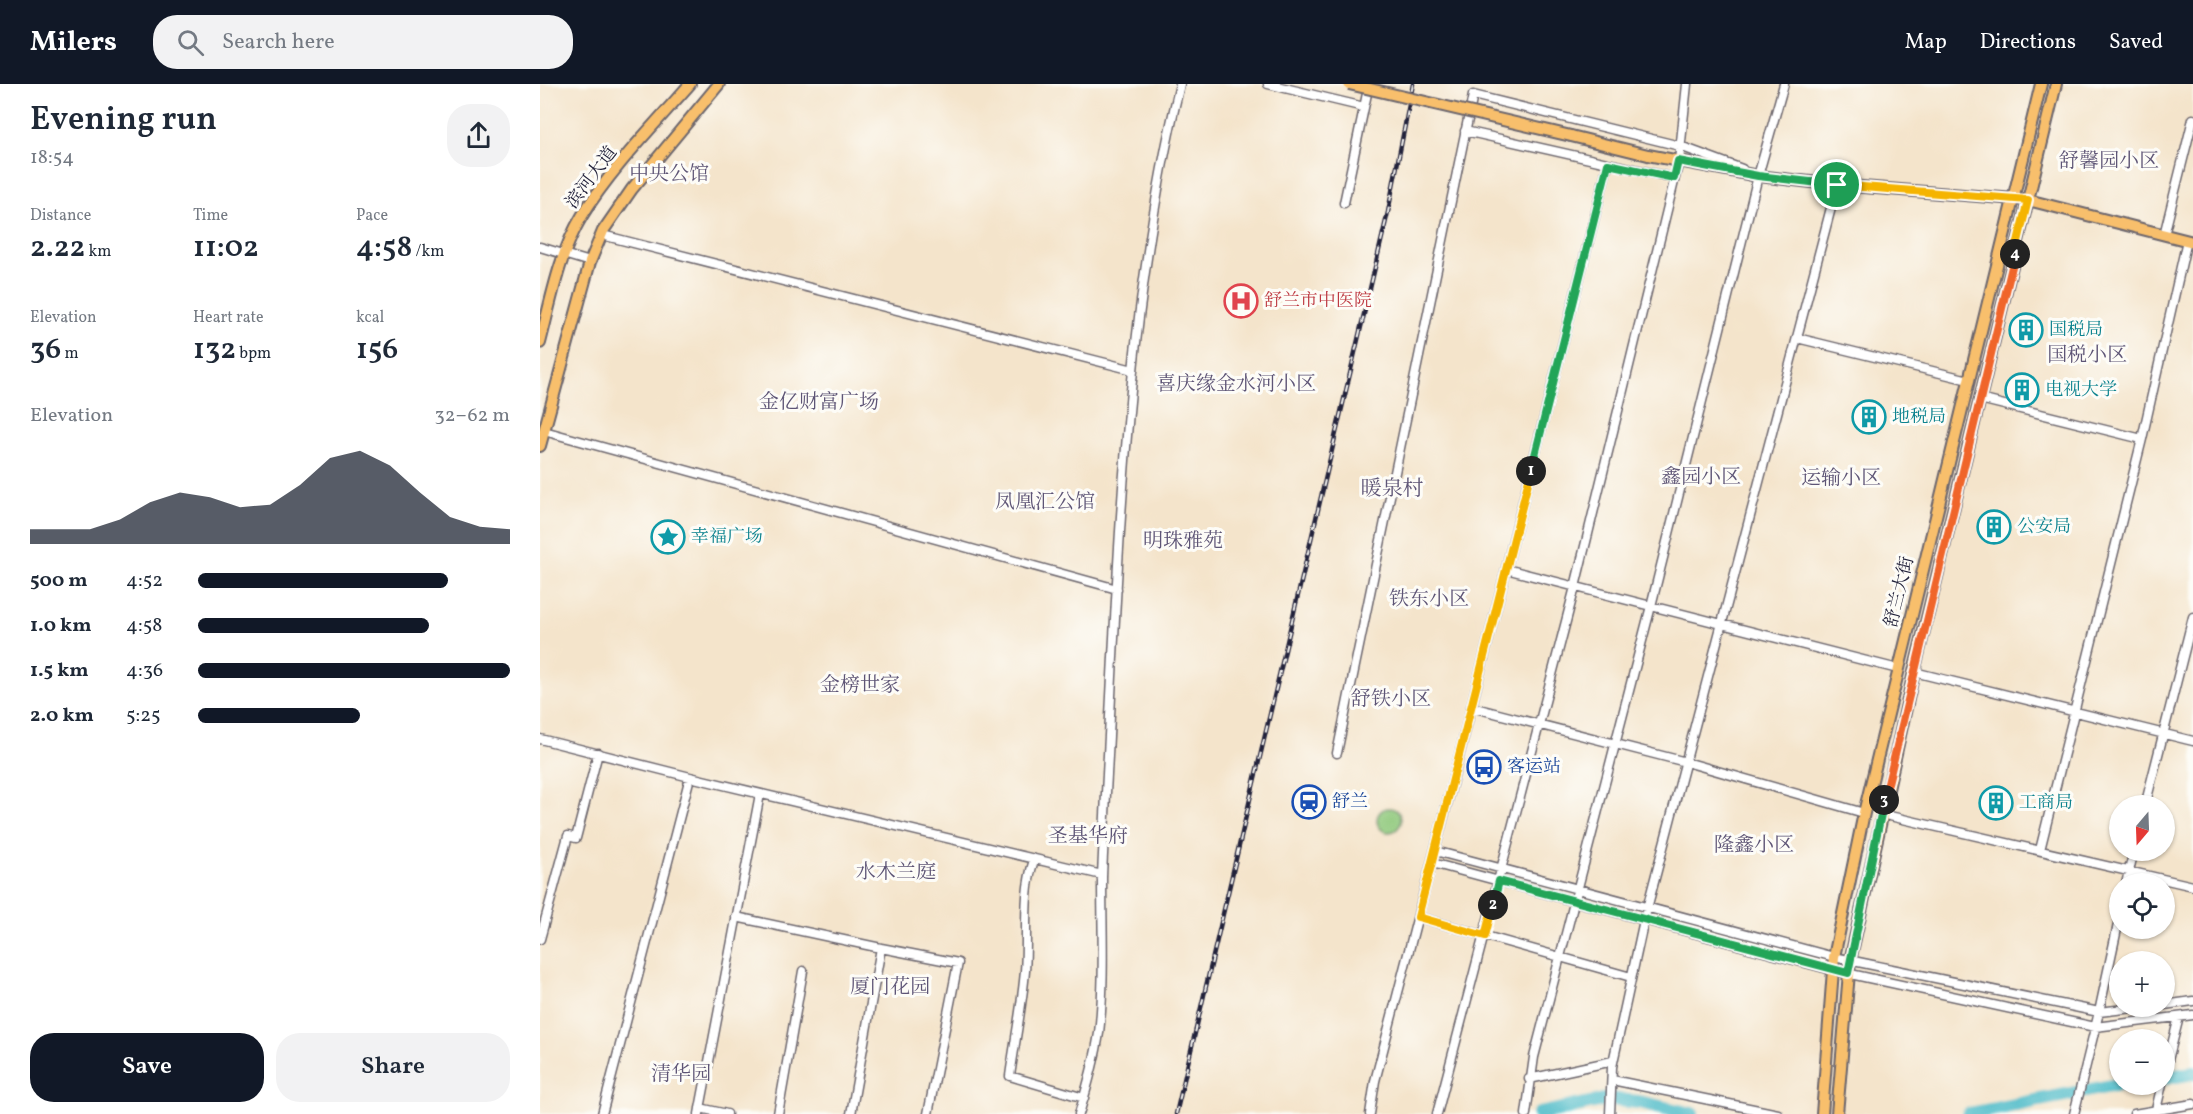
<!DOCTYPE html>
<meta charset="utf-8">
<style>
:root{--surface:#fff;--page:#f2f2f3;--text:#1f2937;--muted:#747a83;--accent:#111827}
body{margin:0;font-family:Vollkorn,"Noto Serif SC",serif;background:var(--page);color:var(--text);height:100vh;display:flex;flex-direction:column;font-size:22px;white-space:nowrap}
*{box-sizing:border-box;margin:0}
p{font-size:20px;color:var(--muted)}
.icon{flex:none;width:33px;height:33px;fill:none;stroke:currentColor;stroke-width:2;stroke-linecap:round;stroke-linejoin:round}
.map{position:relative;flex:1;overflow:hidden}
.panel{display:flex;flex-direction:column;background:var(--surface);width:540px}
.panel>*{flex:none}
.needle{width:39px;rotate:199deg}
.fabs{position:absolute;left:1569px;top:711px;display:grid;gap:12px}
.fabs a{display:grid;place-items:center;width:66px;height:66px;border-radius:50%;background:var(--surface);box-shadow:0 2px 4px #0004;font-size:30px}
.pin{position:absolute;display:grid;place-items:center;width:51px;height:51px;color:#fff;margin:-26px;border:3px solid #fff;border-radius:50%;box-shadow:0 2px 6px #0007}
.km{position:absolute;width:30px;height:30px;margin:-15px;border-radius:50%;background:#222;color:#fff;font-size:16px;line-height:30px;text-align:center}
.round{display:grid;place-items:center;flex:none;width:63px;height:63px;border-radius:24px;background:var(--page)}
.overview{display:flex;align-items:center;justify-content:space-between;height:102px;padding:0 30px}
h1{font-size:33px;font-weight:600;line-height:45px}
.metrics{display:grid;grid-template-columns:repeat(3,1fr);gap:9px;height:102px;padding:6px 30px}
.metrics div{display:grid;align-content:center}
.metrics b{font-size:30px;font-weight:600}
.metrics small{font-size:16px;font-weight:400}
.metrics p{font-size:16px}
.chart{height:168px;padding:12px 30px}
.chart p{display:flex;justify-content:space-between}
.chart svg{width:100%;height:108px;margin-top:6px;fill:var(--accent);opacity:.7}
.action{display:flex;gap:12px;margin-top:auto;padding:12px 30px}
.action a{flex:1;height:69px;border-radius:24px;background:var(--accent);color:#fff;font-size:24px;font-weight:600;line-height:69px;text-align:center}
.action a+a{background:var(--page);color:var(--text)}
ul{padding:0 30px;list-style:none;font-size:20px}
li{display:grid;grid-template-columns:96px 72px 1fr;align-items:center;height:45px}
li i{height:15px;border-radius:8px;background:var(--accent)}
header{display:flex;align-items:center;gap:36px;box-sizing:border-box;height:84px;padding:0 30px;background:var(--accent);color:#fff}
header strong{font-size:28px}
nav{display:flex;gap:33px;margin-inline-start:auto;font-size:21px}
.search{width:420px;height:54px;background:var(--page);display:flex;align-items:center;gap:15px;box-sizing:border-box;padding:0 21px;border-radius:24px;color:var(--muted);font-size:22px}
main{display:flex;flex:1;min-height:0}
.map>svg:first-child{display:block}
.green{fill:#90c97d;stroke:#59765c;stroke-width:1.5}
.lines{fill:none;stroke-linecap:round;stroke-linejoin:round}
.river{stroke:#4fbcc9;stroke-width:14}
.minor-casing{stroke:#6c666d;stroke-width:11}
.major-casing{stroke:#6c666d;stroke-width:14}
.minor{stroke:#fff;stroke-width:8}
.major{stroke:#f8bf6c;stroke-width:10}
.rail-casing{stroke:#22223b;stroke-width:4.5}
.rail{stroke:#fdfcf7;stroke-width:2;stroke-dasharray:7;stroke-linecap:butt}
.major-bridge-casing{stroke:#6c666d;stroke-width:14;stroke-linecap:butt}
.major-bridge{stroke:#f8bf6c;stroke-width:10}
.split-1-casing{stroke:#fff;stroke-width:12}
.split-2-casing{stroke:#fff;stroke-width:12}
.split-3-casing{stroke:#fff;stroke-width:12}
.split-4-casing{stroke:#fff;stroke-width:12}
.split-5-casing{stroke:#fff;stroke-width:12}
.split-1{stroke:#22a559;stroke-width:8}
.split-2{stroke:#f5b400;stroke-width:8}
.split-3{stroke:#22a559;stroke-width:8}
.split-4{stroke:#f0652b;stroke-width:8}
.split-5{stroke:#f5b400;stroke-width:8}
.labels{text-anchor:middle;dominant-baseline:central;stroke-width:6;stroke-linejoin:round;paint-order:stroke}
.street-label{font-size:18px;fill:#22223b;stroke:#fdfcf7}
.health-label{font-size:18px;fill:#be3a42;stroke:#fdfcf7;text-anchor:start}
.culture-label{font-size:18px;fill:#0d838f;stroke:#fdfcf7;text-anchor:start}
.transit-label{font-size:18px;fill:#164399;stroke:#fdfcf7;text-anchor:start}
.neighbourhood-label{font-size:20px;fill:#5e5576;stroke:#fdfcf7}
.quarter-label{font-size:21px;fill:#5e5576;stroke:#fdfcf7}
</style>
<header>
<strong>Milers</strong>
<div class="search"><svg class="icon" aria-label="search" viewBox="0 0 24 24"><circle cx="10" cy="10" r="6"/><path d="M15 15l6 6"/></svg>Search here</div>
<nav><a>Map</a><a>Directions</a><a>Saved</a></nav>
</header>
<main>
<section class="panel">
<div class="overview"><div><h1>Evening run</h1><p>18:54</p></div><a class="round"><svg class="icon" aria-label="share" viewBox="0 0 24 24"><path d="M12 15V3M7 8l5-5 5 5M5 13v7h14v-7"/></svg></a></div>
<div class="metrics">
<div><p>Distance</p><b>2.22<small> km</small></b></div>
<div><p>Time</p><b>11:02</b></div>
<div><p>Pace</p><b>4:58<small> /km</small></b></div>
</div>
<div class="metrics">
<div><p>Elevation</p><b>36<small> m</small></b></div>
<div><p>Heart rate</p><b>132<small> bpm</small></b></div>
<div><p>kcal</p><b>156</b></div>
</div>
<div class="chart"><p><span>Elevation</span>32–62 m</p>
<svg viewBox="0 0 160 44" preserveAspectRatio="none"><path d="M0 44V38L10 38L20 38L30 34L40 27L50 23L60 25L70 29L80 28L90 20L100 9L110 6L120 12L130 23L140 33L150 37L160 38V44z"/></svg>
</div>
<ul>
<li><b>500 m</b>4:52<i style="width:80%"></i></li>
<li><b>1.0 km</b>4:58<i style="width:74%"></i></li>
<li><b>1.5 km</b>4:36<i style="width:100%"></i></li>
<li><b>2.0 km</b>5:25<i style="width:52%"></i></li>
</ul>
<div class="action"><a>Save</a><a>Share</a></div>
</section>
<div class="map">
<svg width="1653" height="1030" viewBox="0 0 1653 1030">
<rect width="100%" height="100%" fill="#fdfcf7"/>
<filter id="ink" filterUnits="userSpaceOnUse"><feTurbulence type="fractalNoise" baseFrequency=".0167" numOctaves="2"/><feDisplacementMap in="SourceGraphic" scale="12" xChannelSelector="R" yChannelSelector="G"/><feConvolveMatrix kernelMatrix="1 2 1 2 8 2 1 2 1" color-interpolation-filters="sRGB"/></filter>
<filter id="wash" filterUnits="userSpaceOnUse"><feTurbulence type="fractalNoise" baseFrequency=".008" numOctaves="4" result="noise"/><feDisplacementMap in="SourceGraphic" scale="24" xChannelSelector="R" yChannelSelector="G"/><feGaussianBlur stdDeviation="1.35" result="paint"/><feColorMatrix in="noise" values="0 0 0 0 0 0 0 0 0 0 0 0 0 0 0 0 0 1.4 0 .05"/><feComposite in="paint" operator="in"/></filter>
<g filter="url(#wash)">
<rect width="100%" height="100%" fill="#f4e4cb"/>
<path class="green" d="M837 736a12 12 0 1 1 24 0a12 12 0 1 1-24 0Z"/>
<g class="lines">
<path class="river" d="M1624 994 1653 989
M999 1030 1068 1015 1099 1018 1152 1030
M1429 1030 1581 1000"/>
</g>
</g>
<g filter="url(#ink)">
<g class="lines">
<defs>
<path id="minor" d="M728 0 824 23
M925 47 1134 94
M804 119 829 0
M62 151 593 286
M1624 151 1653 35
M0 163 50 178
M1257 254 1429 296
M1440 315 1602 355
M4 347 577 505
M966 485 1358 585
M1374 588 1653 657
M931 623 1146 678 1324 729
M0 655 150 693 562 791
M797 669 933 11 1140 62 1202 85
M1605 722 1653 533
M1341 730 1653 802
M1500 766 1602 355 1647 156
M895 767 1294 873 1559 928 1610 922
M494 776C482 811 488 850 485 887 482 922 475 957 470 992L544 1014
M892 779 1292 886 1555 943 1653 931
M1586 800 1594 766
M196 833 341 864
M878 833 1091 893
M0 855 28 752 36 754 58 669
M1624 921 1653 917
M1624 992 1639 933
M989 995 1073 977
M1072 996 1238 1030
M160 1024 187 1030
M62 1030 150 693
M159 1030 220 710
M238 1030 263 887
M311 1030 341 864 418 879 388 1030
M539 1030C547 1004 555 976 559 949 565 897 562 845 562 793 563 765 565 737 566 709 579 472 584 232 640 0
M830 1030 835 997 909 712 1068 80
M897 1030 1035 503 1139 77 1147 0
M986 1030 994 973 1111 522 1218 92 1244 0
M1070 1030 1072 983 1104 836 1297 101
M1534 1030 1559 928 1580 831
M1594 1030 1653 1020
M1615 1030 1622 1000"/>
<path id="major" d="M1031 52 1108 71 1218 92 1297 101 1488 116 1653 158
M0 259C11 217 19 170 42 132 69 87 115 40 150 0
M0 362 50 178 63 147 92 105 179 0
M1282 1030 1294 873 1324 729 1501 0
M1297 1030 1310 877 1374 588 1516 0"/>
</defs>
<use href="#minor" class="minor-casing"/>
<use href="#major" class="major-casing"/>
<use href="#minor" class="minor"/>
<use href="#major" class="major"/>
<defs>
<path id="rail" d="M636 1030 848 128 873 0"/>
</defs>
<use href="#rail" class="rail-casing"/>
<use href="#rail" class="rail"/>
<defs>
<path id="major-bridge" d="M809 0 1031 52"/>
</defs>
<use href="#major-bridge" class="major-bridge-casing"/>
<use href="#major-bridge" class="major-bridge"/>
</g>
</g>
<g class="lines" filter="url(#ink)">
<defs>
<path id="split-1" d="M991 387 1068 80 1134 94 1138 77 1218 92 1297 101"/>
<path id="split-2" d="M953 821 945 852 878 833 991 387"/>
<path id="split-3" d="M953 821 959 797 1308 889 1344 716"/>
<path id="split-4" d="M1344 716 1475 170"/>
<path id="split-5" d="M1297 101 1488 116 1475 170"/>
</defs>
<use href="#split-1" class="split-1-casing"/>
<use href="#split-2" class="split-2-casing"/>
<use href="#split-3" class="split-3-casing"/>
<use href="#split-4" class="split-4-casing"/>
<use href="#split-5" class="split-5-casing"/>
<use href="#split-1" class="split-1"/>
<use href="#split-2" class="split-2"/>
<use href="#split-3" class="split-3"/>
<use href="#split-4" class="split-4"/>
<use href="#split-5" class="split-5"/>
</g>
<defs>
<symbol id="hospital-ring" viewBox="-11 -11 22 22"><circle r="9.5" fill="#fdfcf7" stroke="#e0444e" stroke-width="1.5"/><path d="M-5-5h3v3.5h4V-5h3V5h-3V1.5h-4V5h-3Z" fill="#e0444e"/></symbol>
<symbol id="building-ring" viewBox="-11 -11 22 22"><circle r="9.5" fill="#fdfcf7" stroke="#0f9aa8" stroke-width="1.5"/><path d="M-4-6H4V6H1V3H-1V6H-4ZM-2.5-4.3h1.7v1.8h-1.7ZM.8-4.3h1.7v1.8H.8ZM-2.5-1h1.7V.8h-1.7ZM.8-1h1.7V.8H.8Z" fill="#0f9aa8"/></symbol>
<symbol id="sight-ring" viewBox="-11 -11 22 22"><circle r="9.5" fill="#fdfcf7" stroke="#0f9aa8" stroke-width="1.5"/><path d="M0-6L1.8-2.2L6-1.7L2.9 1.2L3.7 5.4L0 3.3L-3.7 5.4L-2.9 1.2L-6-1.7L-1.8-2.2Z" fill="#0f9aa8"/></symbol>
<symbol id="bus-ring" viewBox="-11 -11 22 22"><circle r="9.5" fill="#fdfcf7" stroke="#1a4fb4" stroke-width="1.5"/><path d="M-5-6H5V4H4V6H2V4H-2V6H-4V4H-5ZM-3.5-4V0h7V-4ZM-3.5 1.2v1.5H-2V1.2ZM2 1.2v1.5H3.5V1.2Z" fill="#1a4fb4"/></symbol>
<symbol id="station-ring" viewBox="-11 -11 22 22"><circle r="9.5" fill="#fdfcf7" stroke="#1a4fb4" stroke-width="1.5"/><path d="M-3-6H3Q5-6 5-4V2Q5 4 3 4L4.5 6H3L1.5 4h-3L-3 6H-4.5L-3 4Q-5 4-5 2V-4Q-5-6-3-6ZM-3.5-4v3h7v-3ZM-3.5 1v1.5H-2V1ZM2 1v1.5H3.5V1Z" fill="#1a4fb4"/></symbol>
</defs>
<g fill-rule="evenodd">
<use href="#hospital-ring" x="682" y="198" width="38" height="38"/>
<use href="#building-ring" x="1467" y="227" width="38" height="38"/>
<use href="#building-ring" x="1463" y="287" width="38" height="38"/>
<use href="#building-ring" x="1310" y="314" width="38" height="38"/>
<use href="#building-ring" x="1435" y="424" width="38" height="38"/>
<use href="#sight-ring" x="109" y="434" width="38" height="38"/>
<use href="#bus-ring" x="925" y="664" width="38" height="38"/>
<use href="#station-ring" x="750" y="699" width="38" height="38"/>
<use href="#building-ring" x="1437" y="700" width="38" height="38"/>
</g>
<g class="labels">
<g class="street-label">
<text transform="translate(52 94) rotate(-53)">滨河大道</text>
<text transform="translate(1360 508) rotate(-76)">舒兰大街</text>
</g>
<g class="health-label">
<text x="724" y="217">舒兰市中医院</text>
</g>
<g class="culture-label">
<text x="1509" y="246">国税局</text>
<text x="1505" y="306">电视大学</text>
<text x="1352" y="333">地税局</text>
<text x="1477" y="443">公安局</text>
<text x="151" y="453">幸福广场</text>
<text x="1479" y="719">工商局</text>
</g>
<g class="transit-label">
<text x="967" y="683">客运站</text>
<text x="792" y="718">舒兰</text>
</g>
<g class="neighbourhood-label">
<text x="1569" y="78">舒馨园小区</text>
<text x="129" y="91">中央公馆</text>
<text x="1547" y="272">国税小区</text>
<text x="696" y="301">喜庆缘金水河小区</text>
<text x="279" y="319">金亿财富广场</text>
<text x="1161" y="394">鑫园小区</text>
<text x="1301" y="395">运输小区</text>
<text x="505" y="419">凤凰汇公馆</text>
<text x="643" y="458">明珠雅苑</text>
<text x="889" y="516">铁东小区</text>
<text x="320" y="602">金榜世家</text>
<text x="851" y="616">舒铁小区</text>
<text x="548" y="753">圣基华府</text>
<text x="1214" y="762">隆鑫小区</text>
<text x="356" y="789">水木兰庭</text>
<text x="350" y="904">厦门花园</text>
<text x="141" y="991">清华园</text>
</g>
<g class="quarter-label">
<text x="852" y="405">暖泉村</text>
</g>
</g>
</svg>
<div class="fabs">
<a><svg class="needle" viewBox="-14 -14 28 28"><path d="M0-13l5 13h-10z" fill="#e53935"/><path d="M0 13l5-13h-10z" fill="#747a83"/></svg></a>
<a><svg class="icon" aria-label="locate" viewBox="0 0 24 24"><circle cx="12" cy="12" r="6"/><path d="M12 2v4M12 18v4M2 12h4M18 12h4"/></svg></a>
<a>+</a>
<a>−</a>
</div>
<div class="pin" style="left:1297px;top:101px;background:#1e9e55"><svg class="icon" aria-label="arrive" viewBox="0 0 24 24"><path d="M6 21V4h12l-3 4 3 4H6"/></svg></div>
<b class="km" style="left:991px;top:387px">1</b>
<b class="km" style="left:953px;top:821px">2</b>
<b class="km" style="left:1344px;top:716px">3</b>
<b class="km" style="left:1475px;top:170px">4</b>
</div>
</main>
